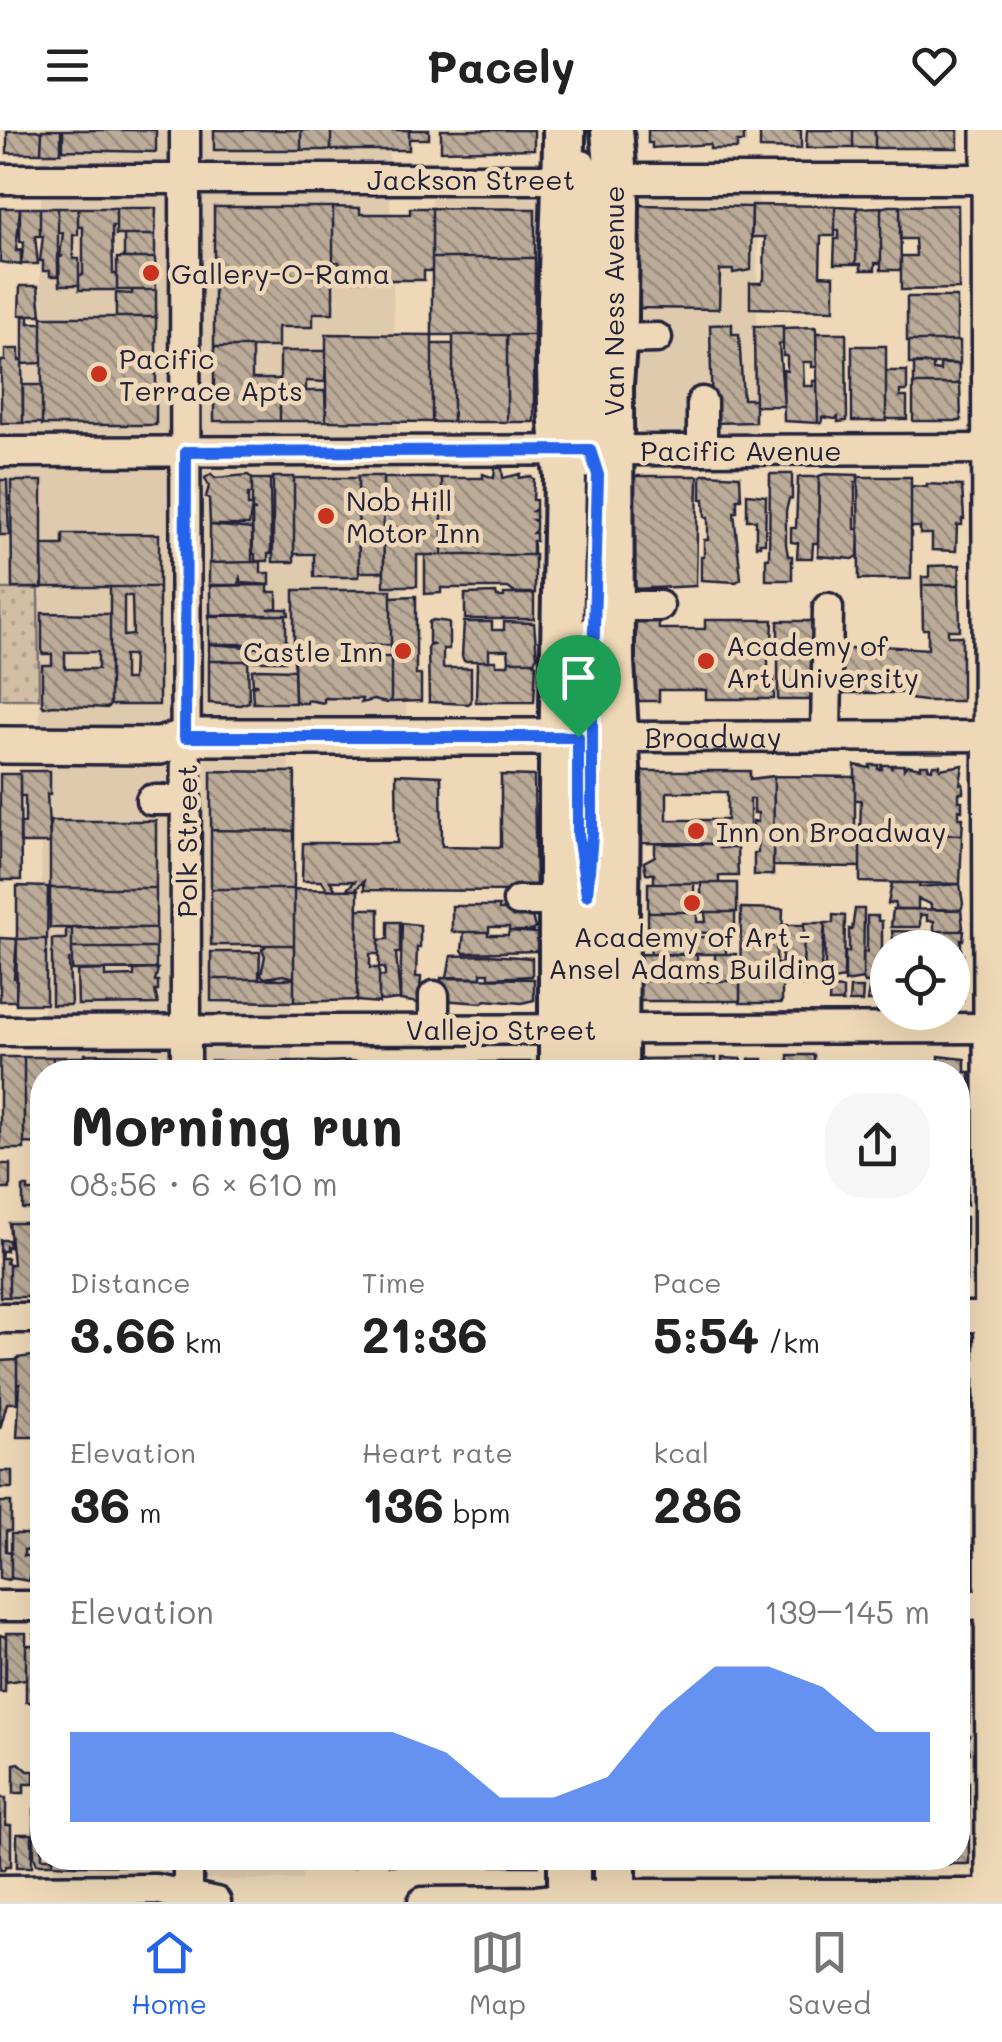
<!DOCTYPE html>
<meta charset="utf-8">
<style>
:root{--surface:#fff;--page:#f6f6f6;--text:#222;--muted:#767676;--line:#e0e0e0;--accent:#2563eb}
body{margin:0;font-family:Mali,sans-serif;background:var(--page);color:var(--text);height:100vh;display:flex;flex-direction:column;font-size:38px;white-space:nowrap}
*{box-sizing:border-box;margin:0}
p{font-size:32px;color:var(--muted)}
.icon{flex:none;width:55px;height:55px;fill:none;stroke:currentColor;stroke-width:2;stroke-linecap:round;stroke-linejoin:round}
.map{position:relative;flex:1;overflow:hidden}
.drawer{position:absolute;left:30px;top:930px;width:940px;height:810px;display:flex;flex-direction:column;background:var(--surface);border-radius:40px;box-shadow:0 10px 40px #0002}
.drawer>*{flex:none}
.buttons{position:absolute;left:870px;top:800px;display:grid;gap:20px}
.buttons a{display:grid;place-items:center;width:100px;height:100px;border-radius:50%;background:var(--surface);box-shadow:0 10px 40px #0002;font-size:50px}
.pin{position:absolute;display:grid;place-items:center;width:85px;height:85px;color:#fff;margin:-102px -42px;border-radius:50% 50% 50% 0;rotate:-45deg;box-shadow:0 0 10px #0007}
.pin .icon{rotate:45deg}
.round{display:grid;place-items:center;flex:none;width:105px;height:105px;border-radius:40px;background:var(--page)}
.head{display:flex;align-items:center;justify-content:space-between;height:170px;padding:0 40px}
h1{font-size:55px;font-weight:700;line-height:75px}
.metrics{display:grid;grid-template-columns:repeat(3,1fr);gap:15px;height:170px;padding:10px 40px}
.metrics div{display:grid;align-content:center}
.metrics b{font-size:50px;font-weight:700}
.metrics small{font-size:28px;font-weight:400}
.metrics p{font-size:28px}
.chart{height:280px;padding:20px 40px}
.chart p{display:flex;justify-content:space-between}
.chart svg{width:100%;height:180px;margin-top:10px;fill:var(--accent);opacity:.7}
header{display:flex;justify-content:space-between;align-items:center;height:130px;padding:0 40px;background:var(--surface);font-size:45px;font-weight:700}
.tab-bar{display:flex;justify-content:space-around;align-items:center;height:140px;border-top:2px solid var(--line);background:var(--surface);font-size:28px;color:var(--muted)}
.tab-bar a{display:grid;justify-items:center;gap:5px}
.tab-bar .on{color:var(--accent)}
.map>svg:first-child{display:block}
.built{fill:#dfcaae}
.park{fill:url(#park-dots);stroke:#7a7070;stroke-width:2.5}
.building{fill:url(#building-back-hatch);stroke:#22223b;stroke-width:2.5;fill-rule:evenodd}
.lines{fill:none;stroke-linecap:round;stroke-linejoin:round}
.minor-casing{stroke:#22223b;stroke-width:35}
.major-casing{stroke:#22223b;stroke-width:42}
.highway-casing{stroke:#22223b;stroke-width:48}
.minor{stroke:#eed8b7;stroke-width:28}
.major{stroke:#eed8b7;stroke-width:35}
.highway{stroke:#eed8b7;stroke-width:40}
.route-casing{stroke:#fff;stroke-width:20}
.route{stroke:#2563eb;stroke-width:12}
.poi-dot{fill:#c8321e;stroke:#eed8b7;stroke-width:4}
.labels{text-anchor:middle;dominant-baseline:central;stroke-width:9;stroke-linejoin:round;paint-order:stroke}
.street-label{font-size:28px;fill:#22223b;stroke:#eed8b7}
.poi-label{font-size:28px;fill:#22223b;stroke:#eed8b7;text-anchor:start}
</style>
<header><svg class="icon" aria-label="menu" viewBox="0 0 24 24"><path d="M4 6h16M4 12h16M4 18h16"/></svg>Pacely<svg class="icon" aria-label="heart" viewBox="0 0 24 24"><path d="M12 20l-8-8c-3-5 5-10 8-4 3-6 11-1 8 4z"/></svg></header>
<div class="map">
<svg width="1002" height="1772" viewBox="0 0 1002 1772">
<defs>
<pattern id="park-dots" width="8" height="8" patternUnits="userSpaceOnUse" patternTransform="scale(2.5)"><rect width="8" height="8" fill="#d1bea5"/><path d="M2 2h.1M6 6h.1" fill="none" stroke="#b3a38f" stroke-width="1.8" stroke-linecap="round"/></pattern>
<pattern id="building-back-hatch" width="6" height="6" patternUnits="userSpaceOnUse" patternTransform="scale(2.5)"><rect width="6" height="6" fill="#bbab98"/><path d="M-1 5l2 2M0 0l6 6M5-1l2 2" fill="none" stroke="#988b7d"/></pattern>
</defs>
<rect width="100%" height="100%" fill="#eed8b7"/>
<filter id="ink" filterUnits="userSpaceOnUse"><feTurbulence type="fractalNoise" baseFrequency=".01" numOctaves="2"/><feDisplacementMap in="SourceGraphic" scale="20" xChannelSelector="R" yChannelSelector="G"/><feConvolveMatrix kernelMatrix="1 2 1 2 8 2 1 2 1" color-interpolation-filters="sRGB"/></filter>
<g filter="url(#ink)">
<path class="built" d="M42 0H388L407 607 289 608 292 942H44L38 459H0V230L39 227Z
M758 67 756 304H639L627 135H437L431 68Z
M958 1490H1002V1577L972 1578 971 1599H958Z
M53 1728H302V1750L53 1748Z"/>
<path class="park" d="M0 459H38L39 569H0Z"/>
<path class="building" d="M36 0 42 2 41 23H7V1Z
M42 0H61V23H41Z
M63 0H156V22L63 20Z
M214 0H301V20H214Z
M301 0H331V20H301Z
M331 0H409V20H331Z
M409 0H429V9H409Z
M441 0H534V19L441 21Z
M648 0H744V12H737V19H710V14L652 18V13H648Z
M760 0H801V19L760 18Z
M807 0H853V18H806Z
M853 0H875V18H853Z
M875 0H958V18H875Z
M637 75 752 77 751 140 733 143V140H720L719 179 635 178Z
M752 75 835 76V106H821L820 145 834 146V180L750 178V153H761L764 149 765 107H751Z
M958 75 959 159 901 160V126H916L915 109H900V76Z
M835 76 857 77 856 134H834L835 109H839V100H835Z
M888 76H900L901 140H881V78Z
M214 77H333V183H313V197H278V217H214Z
M333 77 360 78V84H410V78H432V141H424V150H344L339 132H333Z
M881 77V133H875V140H861V134H856L857 78Z
M0 78H20L16 121 21 120V135L0 132Z
M20 78H40V106H35L38 134H21L24 112H20Z
M40 78H58V146H50V141H43V131H40L43 106H40Z
M58 78H78V105H73V129H79V155H60L59 128 63 126H60L63 103H58Z
M78 78H116V96H112L113 144H117V160H79V145H83V97H78Z
M116 78H156L155 105H116Z
M432 78 535 79V128H432Z
M124 105H155V128H124Z
M117 128H155L156 160H117Z
M432 128H535L534 205H432Z
M20 156H38L41 185H19Z
M132 160H156V187H116V163L132 164Z
M907 167H957V211H907Z
M23 186H29V193H42V233L23 234Z
M42 187H156V295H42Z
M732 194V204H739L743 269H755V292L712 293 710 195Z
M754 196H783V214H779L784 276H755Z
M816 197 817 237H812V232H803L804 256H813V251H817L818 293 784 291 783 240 787 241V226H783V198Z
M816 203H846L847 291 838 292V287L835 289 822 287V293H818Z
M326 204 432 205V292L326 291Z
M453 205H507V292H453Z
M507 205H534V292H507Z
M909 211H960V234H909Z
M432 214H453V292H432Z
M852 216H886V291H852Z
M214 217H252V249H280V291H214Z
M5 219H19V231H22L23 293H1V231H5Z
M280 221H326L325 252 306 251V261H325L326 291H280V265H302V258H280Z
M914 233 933 234V240L940 241V233L959 234V254H914Z
M886 241H907V261H900V267H907V289H886Z
M913 254H960L961 291H913Z
M23 255H42V293H23Z
M495 338H502L503 348 520 344 519 348 530 346 534 349 533 370H536V379L533 381H536V390H533L536 392V400L533 403H536V411H533V425H442V348H483V344L494 348Z
M211 344 215 348 248 345 252 348V364H248V376H252L249 395H210L209 368 206 367 209 356 205 348Z
M705 344 740 346 741 369H737V382H734L741 449 736 452 701 450V427H704V410H708V387H705L704 369H701V346Z
M770 344H792V369H789L786 381V414L788 426H792V450H766V428H769Z
M825 344 858 345V352H855V399H859L858 426 853 429 818 426 819 346Z
M358 346H383L384 442H359Z
M634 346H698L696 456 634 459Z
M273 347H294V432H273Z
M798 347H819L818 413H813L812 428H797L798 413 791 412V398H796Z
M858 347H911V449H859Z
M294 348H358L359 447H314V424H294Z
M383 348H442V425H417V456H384Z
M252 349H273V350L270 349 271 424H268V431H255V424H253L252 381H256L252 380Z
M0 350H7L9 405H0Z
M11 351H42V458H12Z
M927 354 962 356 964 389H962V395H957L956 421 932 420V404H920V397H911V356L927 357Z
M747 364 766 366 765 413H760V416H756V390H747Z
M210 395 252 399V432L210 433Z
M63 404H159V457H43L42 415H63Z
M425 425H535V463H515L508 458H441V463L425 464Z
M252 432H261V443H270V455L242 453 240 448 239 455H209V433Z
M960 435 959 455H922V447H929V436Z
M268 455V462H277V478L268 479H288L289 485 210 486V456Z
M922 455H959L960 500H948V506H962V571H924L909 569V563H835L832 519H868V515L928 519V499H923Z
M110 457H159V575H110ZM124 466H132L133 505 124 506ZM124 525H133L132 550H124Z
M294 460H391V515H367V527H391V570L387 573 373 570 361 573 362 569 324 568V573L307 570V573H299L295 570 294 527H301V515H294Z
M496 463 497 467H504V464H534V489H465V464Z
M416 466V545H421V571L391 572V467Z
M42 483 110 484V575L107 578 53 575 44 577 42 574V535H52V524H42ZM65 522H98V539H65Z
M209 485H286V514H209Z
M636 489H658L659 499H705V490H773L772 512H768V548H774V569H706V560H659V571H635Z
M433 490 449 492V519H443V538H471V572L468 574 429 572 428 516 433 515 429 513V492Z
M778 491H818V511L813 510V570H778Z
M464 492H492V500H504V492L534 493 537 527 534 531H509L508 520H489V531H464L462 526Z
M209 514 285 520V531H209Z
M209 531H248L249 572 240 575 209 573Z
M477 531H496V535H508L509 531H533L536 534 534 572H476Z
M259 539 294 540 295 573H253L252 556 258 554H253L252 540Z
M855 635 870 638V635H878V639H882L881 635H891V639L893 635H904V639L907 635 920 638V635H928V638L932 639 933 635H940V639L963 635 960 654H963V663H959V671H962V681L959 680V688H963L962 705 922 704V698L898 697V704H860L861 670H855Z
M20 641H50V664H47L50 713H20V693H25V666H20Z
M211 641 295 642 294 701 211 700Z
M642 641H750V649L774 646 773 745H754V723H758V711H753V691L758 692V683H754V669H750V714L642 713ZM667 662H727V690H667Z
M0 644H20L21 750H0Z
M396 644 441 646 442 716 501 717V645L534 646 536 761 364 760V751L355 760H346L355 751H330L336 760 327 759 322 751H302L303 713H397Z
M774 646 855 647V704H860V737L773 736Z
M50 691H156V758H50Z
M211 700 294 701V759H211Z
M860 704 962 705 960 754 860 752Z
M655 714H719V718H737L738 746H719V753H654V744L646 743 644 732 655 726Z
M648 753H694V764H701V753H737V782H648Z
M892 753H919V757L960 754 963 774 961 780 931 779V774L918 769V779H895V773L888 774Z
M17 756 48 757 47 809H17Z
M50 758H156V798H50Z
M211 759H294V815H211Z
M294 759 358 760 357 870 294 872Z
M452 776H499V780H507V776L535 785 532 786 535 798 532 801H509V797H489V802H452Z
M741 778 783 779 782 808H777L776 834H782V873H740Z
M358 779H379V824H370V838H379V873L357 871Z
M855 779H864L863 849 845 852V822H849V799L852 800Z
M893 779 961 780 963 798 960 801H934V791H927V785H920V797H891Z
M648 782H697V792H706L705 782H735V803L648 802Z
M833 785 845 786 844 848 828 851 825 848V793H833Z
M867 786H878V791H882V850H876V853H865L863 849V822H867Z
M388 792H400V823H396L400 869 382 871 379 869V846H385V838H379V810L388 809Z
M402 793 420 795V817H417L416 847H421L419 873 400 870Z
M804 793H825L821 837H825V856H803Z
M784 795H804L803 856 785 855V842H781Z
M72 797 156 798V818H72Z
M66 799H72V830H69L71 875H52V809H66Z
M509 801 537 803V821L464 823 462 820 464 802H488V805H508Z
M892 801 927 802V809H934V801H964L963 810H961V823H952V818H894Z
M697 803V807H726V824H651L649 805Z
M0 808 17 809 14 848 17 847 16 871H0Z
M17 809H46V874H16Z
M267 815H294V848L283 845 265 848 261 845 265 826 262 819Z
M72 818H156V839L72 840Z
M211 822H260L259 849H211Z
M638 824 697 825V834H715V824H736V851H636Z
M489 825 532 828V846L489 848V843H481V848L447 847 451 826Z
M955 825H963V847H952Z
M158 839 155 851H158V861H155L158 874 78 875 77 841 105 840V847L134 846V840Z
M952 847 965 850 963 871 958 874H952Z
M441 848 534 849V870L522 873 485 870 482 873 441 870Z
M211 849H294V872L211 871Z
M636 851H740V871H633Z
M870 853H882V871H867Z
M830 858 843 859V872H829Z
M850 858H863L862 872H849Z
M85 924 157 925 162 930 160 941 163 942H84Z
M788 925H814V942H788Z
M939 926 965 929V942H970V981H966L964 1003H958V942H939Z
M0 927H24V1019H0Z
M24 927H53V942H42V1014L24 1013Z
M53 927H84V942H53Z
M715 928V942L639 941 638 929Z
M722 928 741 929V940L748 942H722Z
M749 929H763V942H748Z
M211 931 279 932V942H211Z
M283 931H304V942H283Z
M304 931 324 932V942H304Z
M347 931V942H324V932Z
M347 931 367 932V942H347Z
M367 932H388V942H367Z
M388 932H409V942H388Z
M409 932H430V942H409Z
M430 932H456V942H430Z
M464 932H536V942H464Z
M958 1012H968L967 1075H958Z
M0 1034H10V1059H0Z
M23 1057H28V1061H42V1079H23Z
M958 1087H966V1152L963 1153V1158H958Z
M9 1093H42V1167H9V1134H13Z
M0 1110H9V1117L6 1116V1121H2L1 1128H7L6 1133 9 1134V1167H0Z
M40 1225 41 1254H38V1279H41L42 1307H17L20 1254H17V1228Z
M17 1230V1273H7L0 1299V1231Z
M0 1341H12V1358H0Z
M0 1372H11V1401H6V1421L11 1422V1448L8 1450 0 1448Z
M36 1383H42V1451L31 1449V1393H36Z
M11 1404H31V1420H24V1426H31L29 1451 11 1448Z
M965 1502 969 1506V1593L964 1598 958 1595V1504Z
M6 1503H26V1549L6 1552Z
M34 1504H42V1572H26V1515H34Z
M0 1505 6 1507 5 1562H0Z
M958 1602 970 1605 968 1612 970 1623 967 1625H958Z
M958 1625H967V1649H958Z
M19 1633 28 1641H34V1654H24V1663H14V1634Z
M958 1652H969V1734H911V1728H958Z
M0 1657V1668H6V1695H11V1736H6L4 1740H0Z
M34 1679H42V1728H53V1734H37L34 1726Z
M17 1704H32V1737H17Z
M53 1728H75V1735L53 1734Z
M75 1728H160V1736L75 1735Z
M216 1728H290V1738L216 1737Z
M301 1728H354V1737H301Z
M390 1728H539L538 1736 390 1735Z
M647 1728H717V1736H647Z
M884 1728H911V1734H884Z"/>
<g class="lines">
<defs>
<g id="minor">
<path d="M185 0 186 942"/>
<path d="M582 35 587 50 592 301 590 320 583 334"/>
<path d="M0 49H1002"/>
<path d="M616 209 657 208"/>
<path d="M702 272V320"/>
<path d="M0 322 1002 319"/>
<path d="M613 476H659"/>
<path d="M826 606 828 478"/>
<path id="s1" d="M618 607 1002 606"/>
<path d="M151 670H186"/>
<path d="M578 682 587 765"/>
<path d="M592 706 594 499"/>
<path d="M518 771H560"/>
<path d="M434 866V900"/>
<path d="M0 901 1002 898"/>
<path d="M588 942V749"/>
<path d="M958 1187H1002"/>
<path d="M0 1188H42"/>
<path d="M958 1475H1002"/>
<path d="M0 1476H42"/>
<path d="M188 1728V1772"/>
<path d="M0 1760 156 1759 216 1772"/>
<path d="M423 1772 536 1771 601 1764H1002"/>
</g>
<path id="major" d="M990 0 994 1772
M0 615 160 616 185 607H618"/>
<path id="highway" d="M612 0 618 72 617 189 612 254 613 532 619 637 617 942
M560 942V636L565 345C550 231 564 114 564 0
M615 1728V1772
M569 1772V1728"/>
</defs>
<use href="#minor" class="minor-casing"/>
<use href="#major" class="major-casing"/>
<use href="#highway" class="highway-casing"/>
<use href="#minor" class="minor"/>
<use href="#major" class="major"/>
<use href="#highway" class="highway"/>
</g>
</g>
<g class="lines" filter="url(#ink)">
<defs>
<path id="route" d="M590 320 598 345 592 576V705L587 765 578 704V607H185L186 322Z"/>
</defs>
<use href="#route" class="route-casing"/>
<use href="#route" class="route"/>
</g>
<g class="poi-dot">
<circle cx="151" cy="143" r="10"/>
<circle cx="99" cy="244" r="10"/>
<circle cx="326" cy="386" r="10"/>
<circle cx="403" cy="521" r="10"/>
<circle cx="706" cy="531" r="10"/>
<circle cx="696" cy="701" r="10"/>
<circle cx="692" cy="773" r="10"/>
</g>
<g class="labels">
<g class="street-label">
<text x="471" y="49">Jackson Street</text>
<text transform="translate(613 171) rotate(-90)">Van Ness Avenue</text>
<text x="741" y="320">Pacific Avenue</text>
<text stroke="none"><textPath href="#s1" startOffset="95">Broadway</textPath></text>
<text transform="translate(186 711) rotate(-90)">Polk Street</text>
<text x="501" y="899">Vallejo Street</text>
</g>
<g class="poi-label">
<text x="171" y="143">Gallery-O-Rama</text>
<text x="119" y="228">Pacific<tspan x="119" dy="32">Terrace Apts</tspan></text>
<text x="346" y="370">Nob Hill<tspan x="346" dy="32">Motor Inn</tspan></text>
<text x="726" y="515">Academy of<tspan x="726" dy="32">Art University</tspan></text>
<text x="383" y="521" text-anchor="end">Castle Inn</text>
<text x="716" y="701">Inn on Broadway</text>
<text x="692" y="806" text-anchor="middle">Academy of Art -<tspan x="692" dy="32">Ansel Adams Building</tspan></text>
</g>
</g>
</svg>
<div class="buttons">
<a><svg class="icon" aria-label="locate" viewBox="0 0 24 24"><circle cx="12" cy="12" r="6"/><path d="M12 2v4M12 18v4M2 12h4M18 12h4"/></svg></a>
</div>
<div class="pin" style="left:578px;top:607px;background:#1e9e55"><svg class="icon" aria-label="arrive" viewBox="0 0 24 24"><path d="M6 21V4h12l-3 4 3 4H6"/></svg></div>
<section class="drawer">
<div class="head"><div><h1>Morning run</h1><p>08:56 · 6 × 610 m</p></div><a class="round"><svg class="icon" aria-label="share" viewBox="0 0 24 24"><path d="M12 15V3M7 8l5-5 5 5M5 13v7h14v-7"/></svg></a></div>
<div class="metrics">
<div><p>Distance</p><b>3.66<small> km</small></b></div>
<div><p>Time</p><b>21:36</b></div>
<div><p>Pace</p><b>5:54<small> /km</small></b></div>
</div>
<div class="metrics">
<div><p>Elevation</p><b>36<small> m</small></b></div>
<div><p>Heart rate</p><b>136<small> bpm</small></b></div>
<div><p>kcal</p><b>286</b></div>
</div>
<div class="chart"><p><span>Elevation</span>139–145 m</p>
<svg viewBox="0 0 160 44" preserveAspectRatio="none"><path d="M0 44V22L10 22L20 22L30 22L40 22L50 22L60 22L70 27L80 38L90 38L100 33L110 17L120 6L130 6L140 11L150 22L160 22V44z"/></svg>
</div>
</section>
</div>
<nav class="tab-bar">
<a class="on"><svg class="icon" aria-label="home" viewBox="0 0 24 24"><path d="M3 11l9-7 9 7M6 9v11h12V9"/></svg>Home</a>
<a><svg class="icon" aria-label="map" viewBox="0 0 24 24"><path d="M3 6l6-2 6 2 6-2v14l-6 2-6-2-6 2zM9 4v14M15 6v14"/></svg>Map</a>
<a><svg class="icon" aria-label="saved" viewBox="0 0 24 24"><path d="M7 4h10v16l-5-4-5 4z"/></svg>Saved</a>
</nav>
